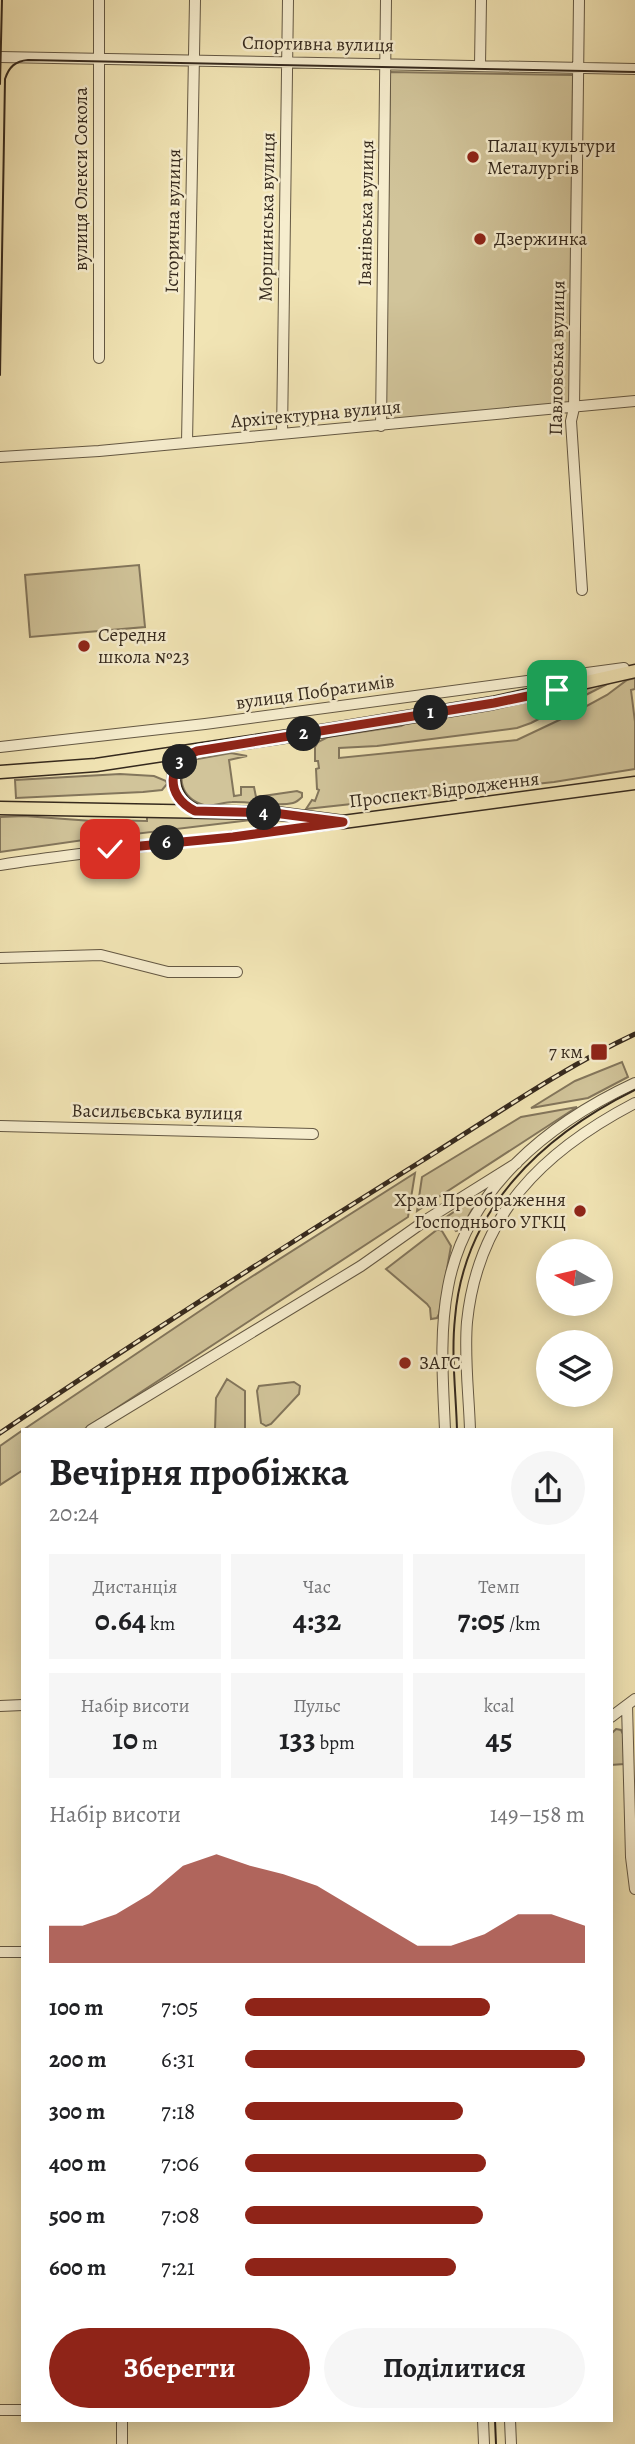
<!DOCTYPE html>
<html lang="uk">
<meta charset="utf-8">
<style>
:root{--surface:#fff;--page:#f6f6f6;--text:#202124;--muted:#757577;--accent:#8f2418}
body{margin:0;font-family:Alegreya,serif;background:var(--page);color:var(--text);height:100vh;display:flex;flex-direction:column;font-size:26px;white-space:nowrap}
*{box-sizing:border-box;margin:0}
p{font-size:23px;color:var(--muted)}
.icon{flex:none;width:38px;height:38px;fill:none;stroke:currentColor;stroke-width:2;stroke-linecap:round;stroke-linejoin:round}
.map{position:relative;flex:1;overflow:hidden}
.drawer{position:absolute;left:21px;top:1428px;width:592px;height:994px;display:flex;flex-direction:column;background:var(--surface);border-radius:0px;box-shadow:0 4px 18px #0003}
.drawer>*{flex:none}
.needle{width:46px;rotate:278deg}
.controls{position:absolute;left:536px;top:1239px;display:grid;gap:14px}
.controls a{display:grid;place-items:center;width:77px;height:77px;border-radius:50%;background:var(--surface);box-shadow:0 4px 18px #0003;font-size:35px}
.pin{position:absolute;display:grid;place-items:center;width:60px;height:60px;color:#fff;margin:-30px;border-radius:14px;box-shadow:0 4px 10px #0006}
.km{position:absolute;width:35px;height:35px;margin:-18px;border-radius:50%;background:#222;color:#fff;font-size:19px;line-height:35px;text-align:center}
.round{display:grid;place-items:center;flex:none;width:74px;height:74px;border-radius:37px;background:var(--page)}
.overview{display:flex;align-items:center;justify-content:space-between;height:119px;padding:0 28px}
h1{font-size:38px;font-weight:600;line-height:52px}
.figures{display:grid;grid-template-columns:repeat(3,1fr);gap:10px;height:119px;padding:7px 28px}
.figures div{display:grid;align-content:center;border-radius:0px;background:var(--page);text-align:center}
.figures b{font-size:30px;font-weight:600}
.figures small{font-size:19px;font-weight:400}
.figures p{font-size:19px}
.chart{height:196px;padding:14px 28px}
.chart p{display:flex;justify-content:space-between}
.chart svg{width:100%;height:126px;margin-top:7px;fill:var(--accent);opacity:.7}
.button{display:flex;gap:14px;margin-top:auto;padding:14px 28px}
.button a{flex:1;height:80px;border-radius:42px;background:var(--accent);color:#fff;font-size:28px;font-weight:600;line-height:80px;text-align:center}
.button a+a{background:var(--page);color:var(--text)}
ul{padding:0 28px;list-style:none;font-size:23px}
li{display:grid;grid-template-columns:112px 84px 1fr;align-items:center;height:52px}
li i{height:18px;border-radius:9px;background:var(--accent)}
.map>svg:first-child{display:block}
.green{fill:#d1c49a;stroke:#83765c;stroke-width:2}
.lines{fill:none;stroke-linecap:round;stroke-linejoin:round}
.minor-casing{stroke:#645843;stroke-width:12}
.major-casing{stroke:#35291d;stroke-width:15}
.minor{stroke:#f6edce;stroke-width:10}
.major{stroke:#f1e4b4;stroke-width:12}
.tram{stroke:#35291d;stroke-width:2}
.rail-casing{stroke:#35291d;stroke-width:5}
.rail{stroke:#f6edce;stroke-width:2.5;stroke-dasharray:8;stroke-linecap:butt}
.route-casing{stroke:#fff;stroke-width:14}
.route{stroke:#8f2418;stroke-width:9}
.poi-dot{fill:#8f2418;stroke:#f6edce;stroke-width:2.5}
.labels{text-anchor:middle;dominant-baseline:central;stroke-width:5;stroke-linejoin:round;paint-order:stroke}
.street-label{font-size:19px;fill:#35291d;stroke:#f6edce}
.poi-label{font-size:19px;fill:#35291d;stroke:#f6edce;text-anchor:start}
</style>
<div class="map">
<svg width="635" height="2444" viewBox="0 0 635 2444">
<rect width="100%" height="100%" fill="#f1e4b4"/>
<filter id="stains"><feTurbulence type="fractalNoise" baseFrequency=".00286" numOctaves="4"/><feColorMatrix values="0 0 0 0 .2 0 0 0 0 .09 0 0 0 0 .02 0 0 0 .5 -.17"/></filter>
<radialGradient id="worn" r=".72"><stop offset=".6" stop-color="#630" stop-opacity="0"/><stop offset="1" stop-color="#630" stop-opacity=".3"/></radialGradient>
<path class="green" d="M390 72 573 75 570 404 385 421Z
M139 565 145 627 30 637 25 575Z
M619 678 531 723 517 728 377 746 339 748V758L517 740 572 714 607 695 627 680 635 678V689L631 690 635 722V769L554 782 306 809 312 800 315 801 319 790 317 789 316 769 319 768 318 761H315V747L318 742 328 737 401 726 417 718 522 703Z
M231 753 247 756 229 760 234 796 241 795V787H254L256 797 297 791 302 793V797C299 800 297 802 293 803 276 807 250 801 232 802 223 802 213 807 204 805 182 800 173 774 192 760Z
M120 774 154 776 166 781 167 784 162 790 143 792 16 798 15 780Z
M24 816 92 821 98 838 0 852V817Z
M147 816 249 818 251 820 110 837 105 820 147 821Z
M622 1062 628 1077 588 1098 531 1108 575 1081Z
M577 1107 417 1211 422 1177 521 1117Z
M415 1173 408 1217 83 1430H23L237 1286Z
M477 1196H480L461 1229 456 1231 445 1218Z
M438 1229 442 1231 451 1246 439 1314 437 1318 431 1319 430 1308 427 1304 386 1269Z
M227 1379 245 1391V1429L215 1430 216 1398Z
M294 1382 300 1386 299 1394 271 1424 266 1426 261 1423 257 1391 259 1386Z
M23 1430V1470L0 1485V1446Z
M616 1729 621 1730 624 1736V1764L611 1765V1734Z"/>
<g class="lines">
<defs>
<path id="minor" d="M579 0 574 408 571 421 582 590
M0 57 635 69
M480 65 481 0
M99 358V0
M381 426 386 0
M282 434 288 0
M187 443 195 0
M0 457 99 451 635 401
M0 747 205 724 624 668
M0 865C111 848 222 839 333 824
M0 958 101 955 168 972H237
M0 1126 313 1134
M91 1430 361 1266 429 1218 517 1163
M445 1430C443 1382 439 1334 448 1287 466 1189 549 1123 635 1083
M470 1430C469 1395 464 1357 467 1322 478 1214 543 1151 635 1103
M627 1705 631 1857 635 1889
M0 1706 23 1705
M611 1717 635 1699
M0 1952H23
M0 2410H23
M122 2420V2444
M483 2420 484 2444
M510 2420 511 2444"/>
<path id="major" d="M193 752C165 764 170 798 194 810
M0 772 96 765 329 730 493 703 635 671
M0 808 274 813 343 822 635 783"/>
</defs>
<use href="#minor" class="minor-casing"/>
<use href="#major" class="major-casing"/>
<use href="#minor" class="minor"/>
<use href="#major" class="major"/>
<path class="tram" d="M0 84 2 0
M0 375 5 79C9 67 15 61 28 60L635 72
M457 1430C456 1393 451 1355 455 1318 464 1209 542 1136 635 1090
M495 2420 496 2444"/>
<defs>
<path id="rail" d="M0 1433C138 1339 279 1250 420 1162 491 1118 560 1069 635 1034"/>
</defs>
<use href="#rail" class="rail-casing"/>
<use href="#rail" class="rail"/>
</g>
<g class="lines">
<defs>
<path id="route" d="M110 849 233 837 343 822 274 813 195 811C165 796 166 763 197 751L494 703 557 690"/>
</defs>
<use href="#route" class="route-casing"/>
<use href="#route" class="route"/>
</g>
<g class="poi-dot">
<circle cx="473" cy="157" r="7"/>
<circle cx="480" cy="239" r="7"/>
<circle cx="84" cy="646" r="7"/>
<rect x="590" y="1043" width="18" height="18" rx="3.5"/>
<circle cx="580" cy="1211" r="7"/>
<circle cx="405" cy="1363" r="7"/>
</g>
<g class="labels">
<g class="street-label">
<text transform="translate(318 44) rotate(1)">Спортивна вулиця</text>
<text transform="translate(81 179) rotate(-90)">вулиця Олекси Сокола</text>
<text transform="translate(366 213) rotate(-89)">Іванівська вулиця</text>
<text transform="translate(267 217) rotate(-89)">Моршинська вулиця</text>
<text transform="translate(173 221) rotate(-89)">Історична вулиця</text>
<text transform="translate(557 358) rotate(-89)">Павловська вулиця</text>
<text transform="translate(316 414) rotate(-5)">Архітектурна вулиця</text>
<text transform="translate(315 692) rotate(-8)">вулиця Побратимів</text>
<text transform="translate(444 790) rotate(-7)">Проспект Відродження</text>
<text transform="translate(157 1112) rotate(1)">Васильєвська вулиця</text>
</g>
<g class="poi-label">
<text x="487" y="146">Палац культури<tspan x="487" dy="22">Металургів</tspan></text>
<text x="494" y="239">Дзержинка</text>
<text x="98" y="635">Середня<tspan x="98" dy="22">школа №23</tspan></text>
<text x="583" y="1052" text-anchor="end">7 км</text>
<text x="566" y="1200" text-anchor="end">Храм Преображення<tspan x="566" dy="22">Господнього УГКЦ</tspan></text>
<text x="419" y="1363">ЗАГС</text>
</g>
</g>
<rect width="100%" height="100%" filter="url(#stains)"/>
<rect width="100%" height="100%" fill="url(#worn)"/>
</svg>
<div class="controls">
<a><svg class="needle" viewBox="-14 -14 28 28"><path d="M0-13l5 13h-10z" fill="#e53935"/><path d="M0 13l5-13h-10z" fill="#757577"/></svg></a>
<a><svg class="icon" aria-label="layers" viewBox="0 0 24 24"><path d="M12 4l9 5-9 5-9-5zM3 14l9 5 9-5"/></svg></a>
</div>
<div class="pin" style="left:557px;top:690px;background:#1e9e55"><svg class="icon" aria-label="arrive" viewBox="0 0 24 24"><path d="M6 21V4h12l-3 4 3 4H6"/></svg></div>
<div class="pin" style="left:110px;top:849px;background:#d93025"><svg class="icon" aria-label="check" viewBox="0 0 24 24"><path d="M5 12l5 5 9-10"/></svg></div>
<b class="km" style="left:431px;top:713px">1</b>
<b class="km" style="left:304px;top:734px">2</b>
<b class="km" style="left:180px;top:762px">3</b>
<b class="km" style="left:264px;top:813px">4</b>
<b class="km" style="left:167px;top:843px">6</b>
<section class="drawer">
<div class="overview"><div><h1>Вечірня пробіжка</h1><p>20:24</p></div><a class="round"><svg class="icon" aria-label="share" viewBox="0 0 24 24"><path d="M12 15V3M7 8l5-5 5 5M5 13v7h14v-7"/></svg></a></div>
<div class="figures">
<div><p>Дистанція</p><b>0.64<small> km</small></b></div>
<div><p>Час</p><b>4:32</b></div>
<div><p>Темп</p><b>7:05<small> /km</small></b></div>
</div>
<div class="figures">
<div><p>Набір висоти</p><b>10<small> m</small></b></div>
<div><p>Пульс</p><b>133<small> bpm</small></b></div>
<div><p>kcal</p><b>45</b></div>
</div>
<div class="chart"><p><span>Набір висоти</span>149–158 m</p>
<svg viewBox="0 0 160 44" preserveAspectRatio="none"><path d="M0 44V31L10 31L20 27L30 20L40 10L50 6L60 10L70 13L80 17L90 24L100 31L110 38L120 38L130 34L140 27L150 27L160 31V44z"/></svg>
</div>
<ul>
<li><b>100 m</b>7:05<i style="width:72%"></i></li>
<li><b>200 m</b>6:31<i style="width:100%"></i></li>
<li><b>300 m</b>7:18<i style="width:64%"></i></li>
<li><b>400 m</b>7:06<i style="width:71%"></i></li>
<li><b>500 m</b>7:08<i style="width:70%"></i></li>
<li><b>600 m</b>7:21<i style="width:62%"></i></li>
</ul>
<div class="button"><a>Зберегти</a><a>Поділитися</a></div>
</section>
</div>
